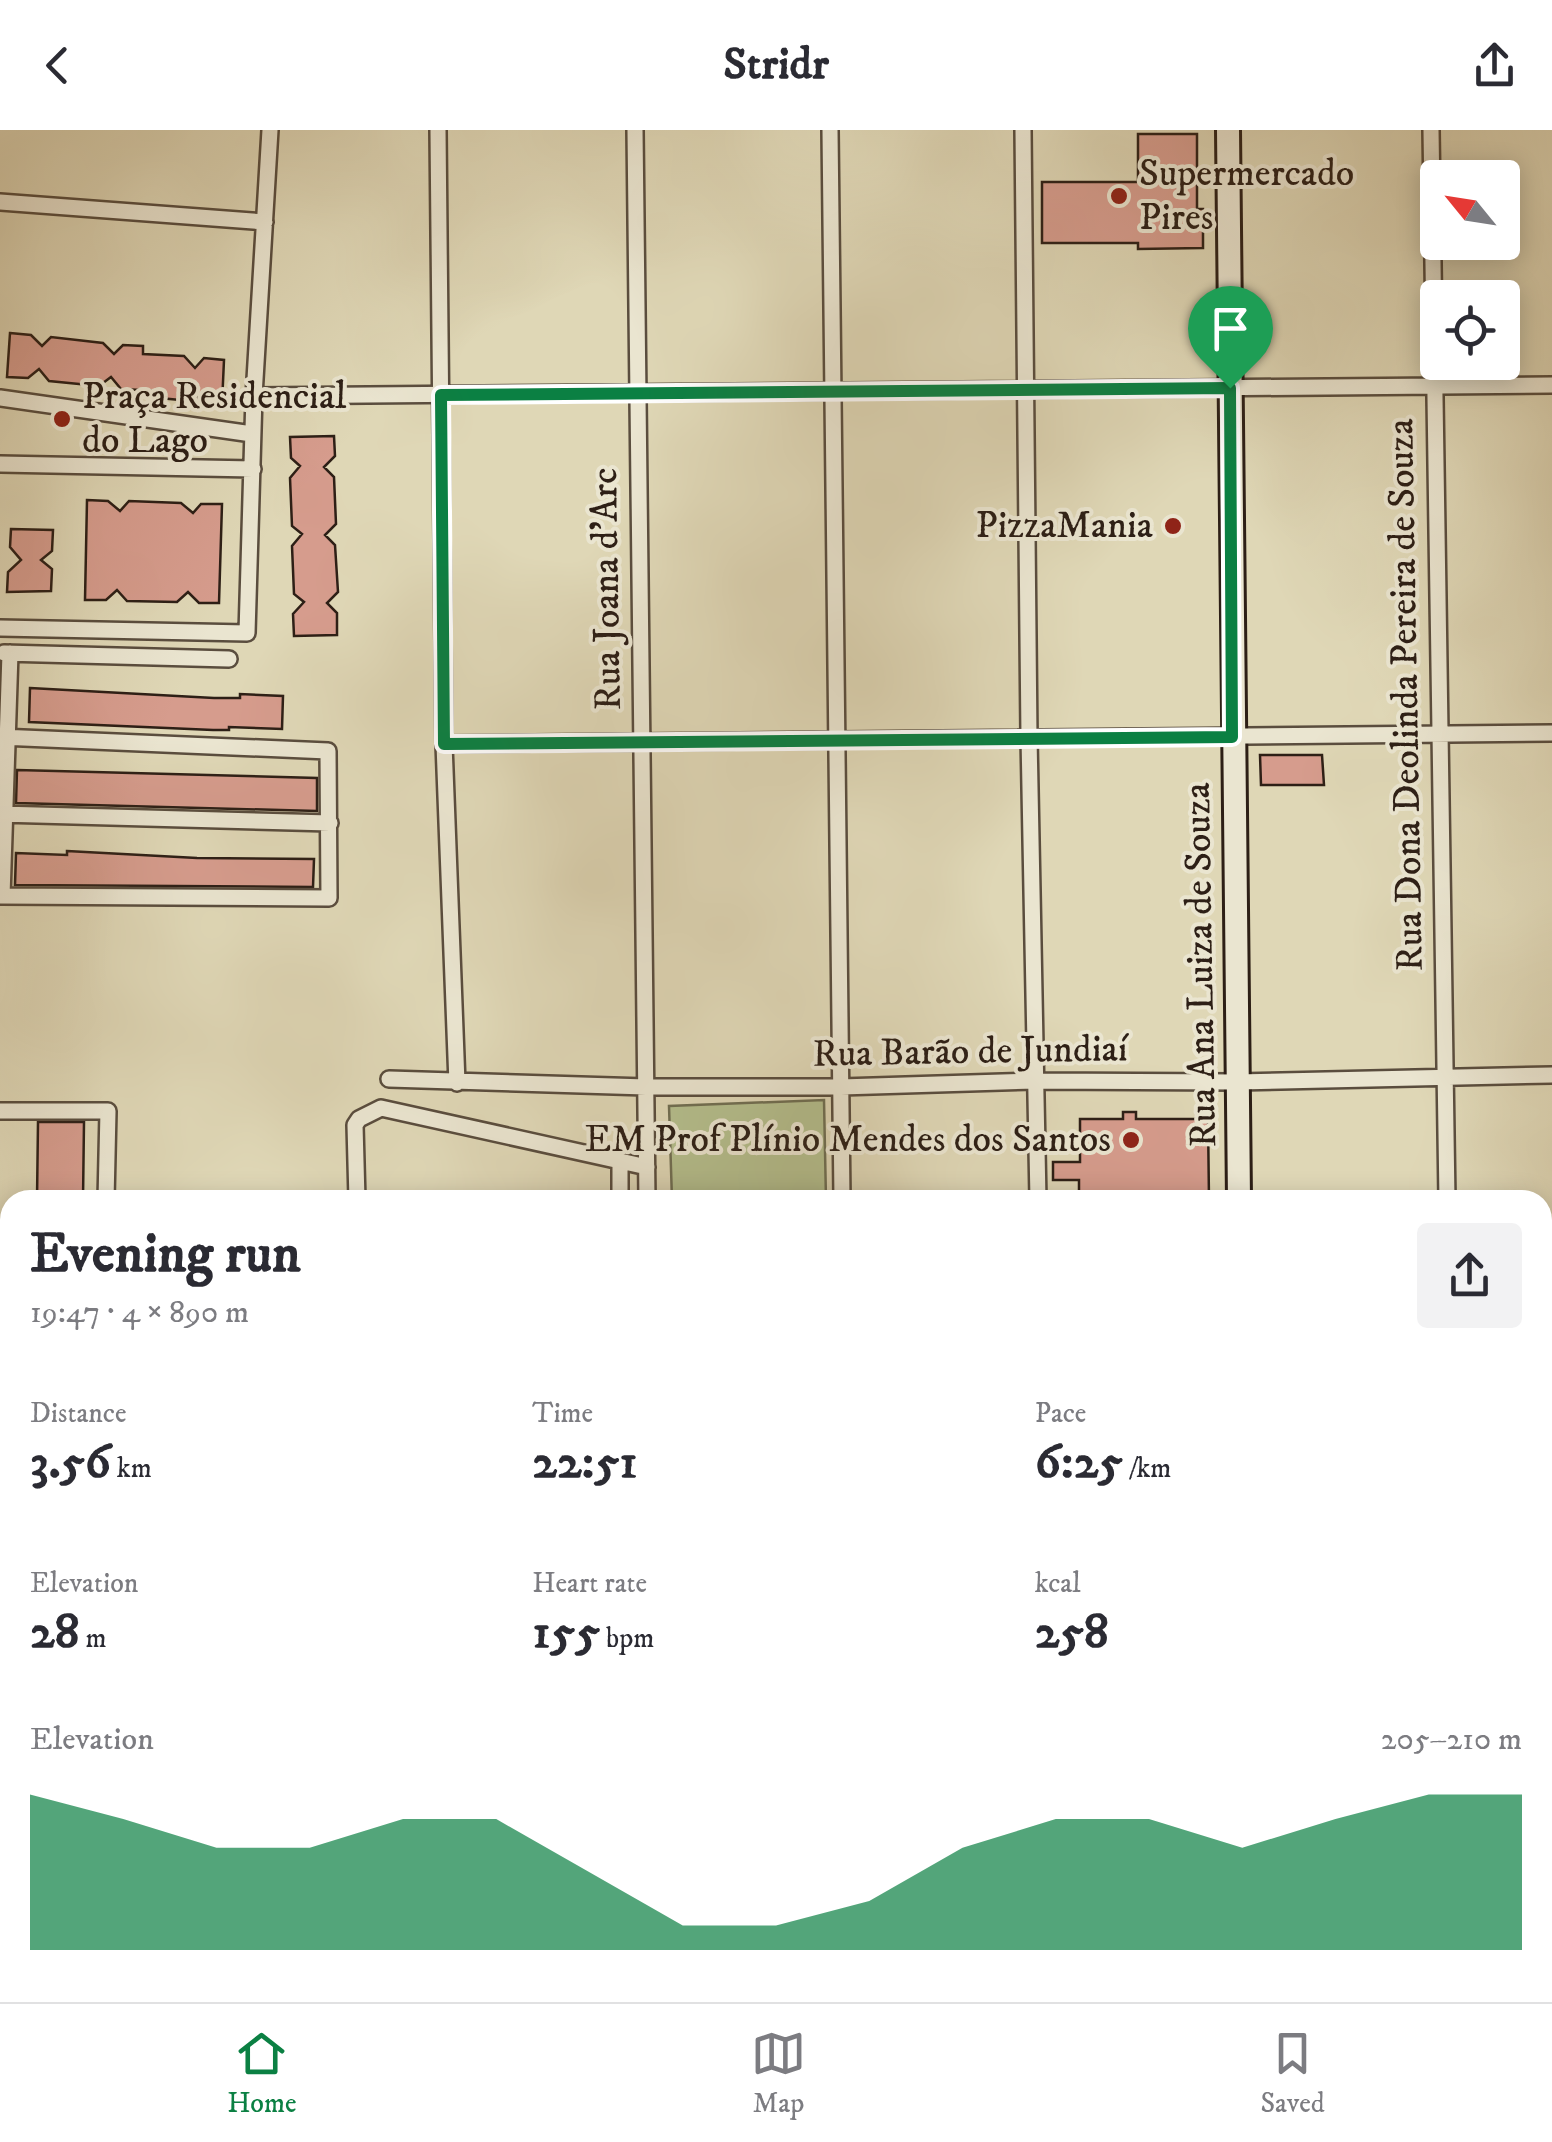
<!DOCTYPE html>
<meta charset="utf-8">
<style>
:root{--surface:#fff;--page:#f2f2f3;--text:#2b2b33;--muted:#7c7c81;--line:#e1e1e2;--accent:#0b8043}
body{margin:0;font-family:"IM FELL DW Pica",serif;background:var(--page);color:var(--text);height:100vh;display:flex;flex-direction:column;font-size:38px;white-space:nowrap}
*{box-sizing:border-box;margin:0}
p{font-size:32px;color:var(--muted)}
.icon{flex:none;width:55px;height:55px;fill:none;stroke:currentColor;stroke-width:2;stroke-linecap:round;stroke-linejoin:round}
.map{position:relative;flex:1;overflow:hidden}
.side{position:absolute;left:0px;top:1060px;width:1552px;height:812px;display:flex;flex-direction:column;background:var(--surface);border-radius:30px 30px 0 0;box-shadow:0 5px 25px #0003}
.side>*{flex:none}
.needle{width:65px;rotate:300deg}
.tools{position:absolute;left:1420px;top:30px;display:grid;gap:20px}
.tools a{display:grid;place-items:center;width:100px;height:100px;border-radius:10px;background:var(--surface);box-shadow:0 5px 25px #0003;font-size:50px}
.pin{position:absolute;display:grid;place-items:center;width:85px;height:85px;color:#fff;margin:-102px -42px;border-radius:50% 50% 50% 0;rotate:-45deg;box-shadow:0 0 10px #0007}
.pin .icon{rotate:45deg}
.round{display:grid;place-items:center;flex:none;width:105px;height:105px;border-radius:10px;background:var(--page)}
.summary{display:flex;align-items:center;justify-content:space-between;height:170px;padding:0 30px}
h1{font-size:55px;font-weight:700;line-height:75px}
.figures{display:grid;grid-template-columns:repeat(3,1fr);gap:15px;height:170px;padding:10px 30px}
.figures div{display:grid;align-content:center}
.figures b{font-size:50px;font-weight:700}
.figures small{font-size:28px;font-weight:400}
.figures p{font-size:28px}
.chart{height:280px;padding:20px 30px}
.chart p{display:flex;justify-content:space-between}
.chart svg{width:100%;height:180px;margin-top:10px;fill:var(--accent);opacity:.7}
header{display:flex;justify-content:space-between;align-items:center;height:130px;padding:0 30px;background:var(--surface);font-size:45px;font-weight:700}
.tabs{display:flex;justify-content:space-around;align-items:center;height:140px;border-top:2px solid var(--line);background:var(--surface);font-size:28px;color:var(--muted)}
.tabs a{display:grid;justify-items:center;gap:5px}
.tabs .selected{color:var(--accent)}
.map>svg:first-child{display:block}
.green{fill:#b4be8d;stroke:#706e52;stroke-width:2.5}
.building{fill:#d69c8d;stroke:#2d1f16;stroke-width:2.5}
.lines{fill:none;stroke-linecap:round;stroke-linejoin:round}
.street-casing{stroke:#5a4d3e;stroke-width:20}
.secondary-casing{stroke:#2d1f16;stroke-width:28}
.street{stroke:#eae5d0;stroke-width:15}
.secondary{stroke:#eae5d0;stroke-width:22}
.route-casing{stroke:#fff;stroke-width:20}
.route{stroke:#0b8043;stroke-width:12}
.poi-dot{fill:#8f2418;stroke:#eae5d0;stroke-width:4}
.labels{text-anchor:middle;dominant-baseline:central;stroke-width:8;stroke-linejoin:round;paint-order:stroke}
.poi-label{font-size:38px;fill:#2d1f16;stroke:#eae5d0;text-anchor:start}
.street-label{font-size:38px;fill:#2d1f16;stroke:#eae5d0}
</style>
<header><svg class="icon" aria-label="back" viewBox="0 0 24 24"><path d="M15 5l-7 7 7 7"/></svg>Stridr<svg class="icon" aria-label="share" viewBox="0 0 24 24"><path d="M12 15V3M7 8l5-5 5 5M5 13v7h14v-7"/></svg></header>
<div class="map">
<svg width="1552" height="1872" viewBox="0 0 1552 1872">
<rect width="100%" height="100%" fill="#dfd7b6"/>
<filter id="stains"><feTurbulence type="fractalNoise" baseFrequency=".002" numOctaves="4"/><feColorMatrix values="0 0 0 0 .2 0 0 0 0 .09 0 0 0 0 .02 0 0 0 .5 -.17"/></filter>
<radialGradient id="worn" r=".72"><stop offset=".6" stop-color="#630" stop-opacity="0"/><stop offset="1" stop-color="#630" stop-opacity=".3"/></radialGradient>
<path class="green" d="M824 970 826 1070H672L669 976Z
M0 1440 10 1442V1862H246V1872H0Z"/>
<path class="building" d="M1138 4H1197V79H1203V118L1138 119V113H1042V52H1138Z
M10 203 31 205 42 216 51 207 103 213 114 224 123 215 143 216V224L184 226 195 238 204 228 224 230 222 274 202 273 192 260 180 270 160 268V261L121 259 111 247 99 256 49 251 39 239 28 248 7 247Z
M334 306 335 326 324 337 334 347 336 394 325 405 335 415 338 462 327 473 337 483V505L294 506 293 484 304 472 294 464 292 416 302 404 292 396 290 348 300 336 291 328 290 307Z
M87 370 108 371 120 381 129 371 181 373 193 383 201 374H222L219 473H199L188 462 177 472 127 471 117 460 106 470H85Z
M11 399 53 400 52 421 41 430 52 439 51 461 7 462 8 442 21 430 10 417Z
M30 558 214 568H240V564L283 566 282 599 229 597V600H213L29 592Z
M1260 625H1322L1324 655H1261Z
M17 640 317 648V681L16 673Z
M67 721 197 728 314 729 313 757 15 755 16 723 67 725Z
M1123 982H1136V989H1208L1209 1070H1079V1050H1053V1032H1080V989H1123Z
M38 992H84L83 1070H37Z"/>
<g class="lines">
<defs>
<path id="street" d="M438 0 444 614 457 953
M635 0 647 1070
M830 0 842 1070
M1023 0 1029 607 1038 1070
M1431 0 1447 1070
M0 72 265 92
M254 266 1552 255
M0 268 252 304
M0 334 253 339
M0 498 247 503 254 266 270 0
M4 523 229 529
M0 607 328 621 329 768 0 766
M444 614 1552 603
M0 684 330 693
M2 766 10 523
M389 949 646 957H841L1035 951 1237 952 1552 945
M0 981H108L106 1070
M620 1032V1070
M357 1070 355 995 359 989 381 978 647 1037
M0 1280H10
M0 1340 10 1342
M1542 1350H1552
M460 1862V1872
M665 1862V1872
M855 1862V1872
M1055 1862V1872
M1460 1862 1461 1872"/>
<path id="secondary" d="M1228 0 1239 1070
M0 1368 10 1370
M0 1404 10 1405
M1249 1862V1872
M268 1870 300 1863 326 1868"/>
</defs>
<use href="#street" class="street-casing"/>
<use href="#secondary" class="secondary-casing"/>
<use href="#street" class="street"/>
<use href="#secondary" class="secondary"/>
</g>
<g class="lines">
<defs>
<path id="route" d="M1230 258 1232 607 444 614 441 265Z"/>
</defs>
<use href="#route" class="route-casing"/>
<use href="#route" class="route"/>
</g>
<g class="poi-dot">
<circle cx="1119" cy="66" r="10"/>
<circle cx="62" cy="289" r="10"/>
<circle cx="1173" cy="396" r="10"/>
<circle cx="1131" cy="1010" r="10"/>
</g>
<g class="labels">
<g class="poi-label">
<text x="1139" y="44">Supermercado<tspan x="1139" dy="44">Pires</tspan></text>
<text x="82" y="267">Praça Residencial<tspan x="82" dy="44">do Lago</tspan></text>
<text x="1153" y="396" text-anchor="end">PizzaMania</text>
<text x="1111" y="1010" text-anchor="end">EM Prof Plínio Mendes dos Santos</text>
</g>
<g class="street-label">
<text transform="translate(607 459) rotate(-91)">Rua Joana d'Arc</text>
<text transform="translate(1406 565) rotate(-91)">Rua Dona Deolinda Pereira de Souza</text>
<text transform="translate(1201 835) rotate(-91)">Rua Ana Luiza de Souza</text>
<text transform="translate(970 922) rotate(-1)">Rua Barão de Jundiaí</text>
</g>
</g>
<rect width="100%" height="100%" filter="url(#stains)"/>
<rect width="100%" height="100%" fill="url(#worn)"/>
</svg>
<div class="tools">
<a><svg class="needle" viewBox="-14 -14 28 28"><path d="M0-13l5 13h-10z" fill="#e53935"/><path d="M0 13l5-13h-10z" fill="#7c7c81"/></svg></a>
<a><svg class="icon" aria-label="locate" viewBox="0 0 24 24"><circle cx="12" cy="12" r="6"/><path d="M12 2v4M12 18v4M2 12h4M18 12h4"/></svg></a>
</div>
<div class="pin" style="left:1230px;top:258px;background:#1e9e55"><svg class="icon" aria-label="arrive" viewBox="0 0 24 24"><path d="M6 21V4h12l-3 4 3 4H6"/></svg></div>
<section class="side">
<div class="summary"><div><h1>Evening run</h1><p>19:47 · 4 × 890 m</p></div><a class="round"><svg class="icon" aria-label="share" viewBox="0 0 24 24"><path d="M12 15V3M7 8l5-5 5 5M5 13v7h14v-7"/></svg></a></div>
<div class="figures">
<div><p>Distance</p><b>3.56<small> km</small></b></div>
<div><p>Time</p><b>22:51</b></div>
<div><p>Pace</p><b>6:25<small> /km</small></b></div>
</div>
<div class="figures">
<div><p>Elevation</p><b>28<small> m</small></b></div>
<div><p>Heart rate</p><b>155<small> bpm</small></b></div>
<div><p>kcal</p><b>258</b></div>
</div>
<div class="chart"><p><span>Elevation</span>205–210 m</p>
<svg viewBox="0 0 160 44" preserveAspectRatio="none"><path d="M0 44V6L10 12L20 19L30 19L40 12L50 12L60 25L70 38L80 38L90 32L100 19L110 12L120 12L130 19L140 12L150 6L160 6V44z"/></svg>
</div>
</section>
</div>
<nav class="tabs">
<a class="selected"><svg class="icon" aria-label="home" viewBox="0 0 24 24"><path d="M3 11l9-7 9 7M6 9v11h12V9"/></svg>Home</a>
<a><svg class="icon" aria-label="map" viewBox="0 0 24 24"><path d="M3 6l6-2 6 2 6-2v14l-6 2-6-2-6 2zM9 4v14M15 6v14"/></svg>Map</a>
<a><svg class="icon" aria-label="saved" viewBox="0 0 24 24"><path d="M7 4h10v16l-5-4-5 4z"/></svg>Saved</a>
</nav>
